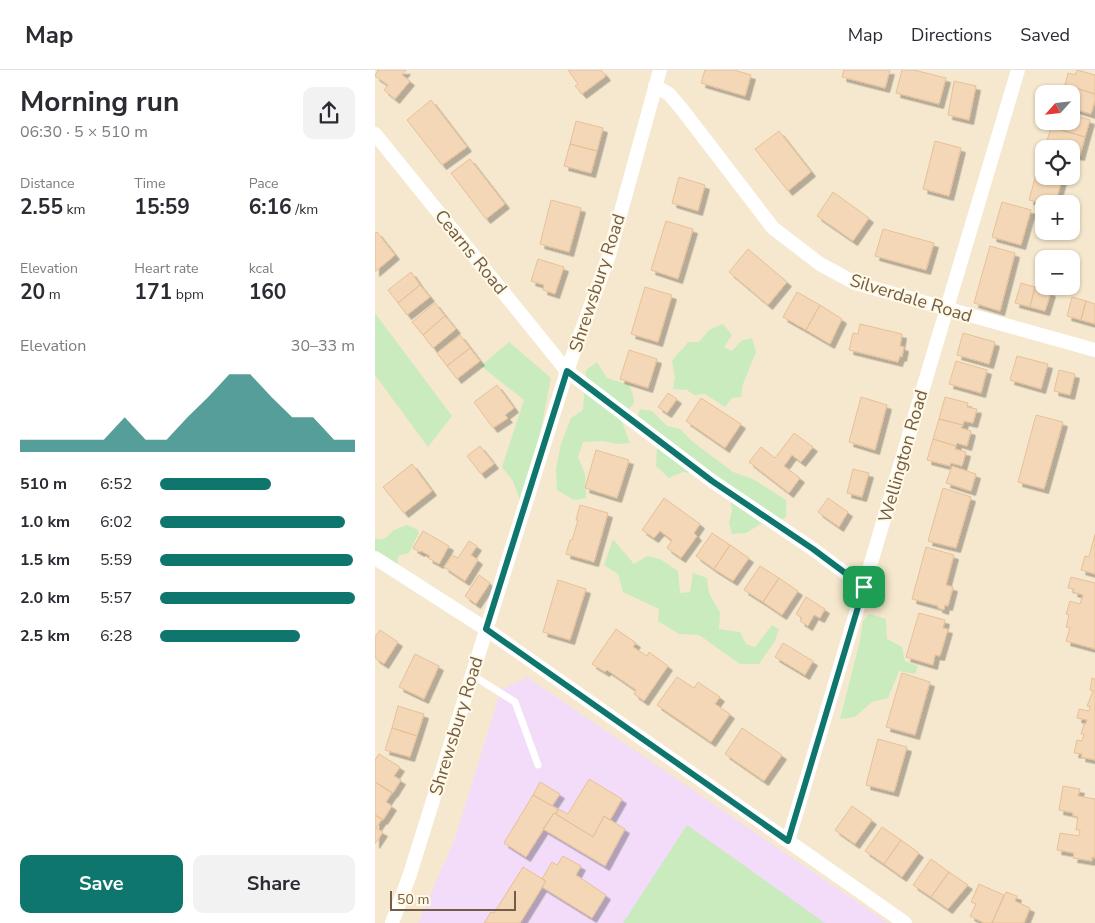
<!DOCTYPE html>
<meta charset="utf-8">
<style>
:root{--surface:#fff;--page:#f2f2f3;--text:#2b2b33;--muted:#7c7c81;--line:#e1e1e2;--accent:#0f766e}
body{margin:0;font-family:"Nunito Sans",sans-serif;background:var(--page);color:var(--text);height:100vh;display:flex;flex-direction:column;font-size:19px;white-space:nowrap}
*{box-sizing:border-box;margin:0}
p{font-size:16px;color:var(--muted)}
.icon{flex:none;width:28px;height:28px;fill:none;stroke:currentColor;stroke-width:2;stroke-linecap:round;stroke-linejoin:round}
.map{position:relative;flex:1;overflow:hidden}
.details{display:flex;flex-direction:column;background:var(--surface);width:375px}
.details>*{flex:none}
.needle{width:32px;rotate:243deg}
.fabs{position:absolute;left:660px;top:15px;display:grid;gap:10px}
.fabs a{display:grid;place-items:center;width:45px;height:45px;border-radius:10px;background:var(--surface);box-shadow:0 1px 4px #0004;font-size:25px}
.scale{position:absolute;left:15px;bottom:12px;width:126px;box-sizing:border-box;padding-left:5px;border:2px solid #745d46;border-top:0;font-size:14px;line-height:18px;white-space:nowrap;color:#745d46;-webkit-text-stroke:4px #fff9e6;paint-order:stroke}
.pin{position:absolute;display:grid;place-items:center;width:42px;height:42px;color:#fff;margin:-21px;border-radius:10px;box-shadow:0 2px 8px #0006}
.round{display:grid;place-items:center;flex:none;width:52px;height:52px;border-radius:10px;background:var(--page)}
.overview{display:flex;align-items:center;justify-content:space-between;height:85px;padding:0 20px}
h1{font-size:28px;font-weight:700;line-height:38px}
.metrics{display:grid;grid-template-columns:repeat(3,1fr);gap:8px;height:85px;padding:5px 20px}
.metrics div{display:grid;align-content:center}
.metrics b{font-size:21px;font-weight:700}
.metrics small{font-size:14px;font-weight:400}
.metrics p{font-size:14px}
.chart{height:140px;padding:10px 20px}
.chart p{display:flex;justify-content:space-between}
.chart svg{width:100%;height:90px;margin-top:5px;fill:var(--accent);opacity:.7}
.primary-button{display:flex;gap:10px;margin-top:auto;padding:10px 20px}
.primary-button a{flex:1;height:58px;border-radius:10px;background:var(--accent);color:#fff;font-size:20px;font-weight:700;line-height:58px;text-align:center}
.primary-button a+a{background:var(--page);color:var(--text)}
ul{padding:0 20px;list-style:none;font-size:16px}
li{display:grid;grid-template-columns:80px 60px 1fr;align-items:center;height:38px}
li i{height:12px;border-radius:6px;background:var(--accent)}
header{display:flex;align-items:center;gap:30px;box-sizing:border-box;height:70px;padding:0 25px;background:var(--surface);border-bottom:1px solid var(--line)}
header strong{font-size:24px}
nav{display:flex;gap:28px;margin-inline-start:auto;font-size:18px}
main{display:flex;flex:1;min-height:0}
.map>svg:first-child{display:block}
.residential{fill:#f5e8ce;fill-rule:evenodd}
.education{fill:#f2dcf9}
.green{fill:#caebbe}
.building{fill:#f4d7b6;stroke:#e7c096;filter:url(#shadow)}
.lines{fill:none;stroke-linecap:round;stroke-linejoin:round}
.service{stroke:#fff;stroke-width:7}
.minor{stroke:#fff;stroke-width:14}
.route-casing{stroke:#fff;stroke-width:10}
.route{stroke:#0f766e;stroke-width:6}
.labels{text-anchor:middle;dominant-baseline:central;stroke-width:4;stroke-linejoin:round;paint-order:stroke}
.street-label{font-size:18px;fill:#745d46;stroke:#fff9e6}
</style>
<header>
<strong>Map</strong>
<nav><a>Map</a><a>Directions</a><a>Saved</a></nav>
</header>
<main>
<section class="details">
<div class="overview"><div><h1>Morning run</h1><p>06:30 · 5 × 510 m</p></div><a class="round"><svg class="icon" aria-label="share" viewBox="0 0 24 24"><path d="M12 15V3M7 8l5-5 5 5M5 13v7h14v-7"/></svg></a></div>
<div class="metrics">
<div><p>Distance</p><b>2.55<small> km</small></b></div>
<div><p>Time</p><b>15:59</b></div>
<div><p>Pace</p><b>6:16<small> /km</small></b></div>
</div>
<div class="metrics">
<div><p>Elevation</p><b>20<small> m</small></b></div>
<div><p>Heart rate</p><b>171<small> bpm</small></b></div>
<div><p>kcal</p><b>160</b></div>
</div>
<div class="chart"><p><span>Elevation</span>30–33 m</p>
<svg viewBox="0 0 160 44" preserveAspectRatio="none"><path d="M0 44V38L10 38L20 38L30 38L40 38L50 27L60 38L70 38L80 27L90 17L100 6L110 6L120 17L130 27L140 27L150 38L160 38V44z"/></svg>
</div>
<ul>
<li><b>510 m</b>6:52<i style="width:57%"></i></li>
<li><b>1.0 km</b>6:02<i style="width:95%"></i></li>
<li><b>1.5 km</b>5:59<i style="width:99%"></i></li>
<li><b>2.0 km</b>5:57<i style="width:100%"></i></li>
<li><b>2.5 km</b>6:28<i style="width:72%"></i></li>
</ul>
<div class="primary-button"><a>Save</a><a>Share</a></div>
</section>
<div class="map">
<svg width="720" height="853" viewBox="0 0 720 853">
<defs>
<filter id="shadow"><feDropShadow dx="4.5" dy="4.5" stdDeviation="0" flood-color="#0004"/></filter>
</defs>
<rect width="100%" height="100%" fill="#fdf6df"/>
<path class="residential" d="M0 0H720V853H0ZM669 24H696V51H669ZM669 79H696V106H669ZM669 134H696V161H669ZM669 189H696V216H669Z"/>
<path class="education" d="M152 607 513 853H43L79 771 126 620Z"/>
<path class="green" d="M0 243 77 346 53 377 0 305Z
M348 254 357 265 349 277 357 281 366 271 377 268 381 282 368 314 366 327 357 328 350 337 330 324 319 325 312 320 298 319 300 307 297 291C302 283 308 280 313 272H324L334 260Z
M134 272 176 308 161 385 145 430 138 411 127 397 149 330 106 296Z
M222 292 232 308 254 315 258 325 259 333 246 349 255 373 244 374 226 371 208 372 203 387 210 404 211 428 199 430 182 420 181 399 186 374 196 348 208 340 211 300Z
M265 339 277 341 292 356 305 359 318 372 358 402 378 409 411 430V447L396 456 387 453 371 463 357 464 354 453 357 441 355 428 319 403 308 402 294 408 281 396 282 379 288 364 273 369 258 359Z
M32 455 43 460 44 463 34 483 23 486 22 497 0 485V468C10 472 12 466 19 460 23 458 28 457 32 455Z
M238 469 259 494 272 486 285 489 303 501 305 523 315 522 318 503 332 508 334 523 345 543 344 559 365 562 371 574 380 577 397 555 404 559 400 571 384 594H365L324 565 304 564 283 551 284 539 248 522 243 504 229 495Z
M494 544 511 549 512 569 527 577 530 591 543 596 540 604 524 601 513 628 497 632 480 647 465 649 485 571 488 551Z
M312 755 450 853H248Z"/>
<path class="building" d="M3 0H31L27 5 35 11 20 29 9 20 13 15 0 6Z
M193 0H226L231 6 207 24 200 16 203 14Z
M330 0H359L376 5 370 26 326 13Z
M469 0H515L510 18 467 7Z
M527 0H539L571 8 564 34 521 23Z
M702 0 720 5V24L690 15 693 3 700 5Z
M579 11 601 16 594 50 573 45Z
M690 15 720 24V31L716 44 696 38V24H687Z
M56 30 92 77 67 95 32 50Z
M696 44 715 50 710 67 676 57 677 51H696Z
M201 51 228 58 222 81 195 74Z
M676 57 710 67 705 86 696 84V79H677L678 73 672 71Z
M404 61 436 102 413 121 380 79Z
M560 71 586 78 574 126 548 119Z
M195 74 222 81 216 103 189 96Z
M95 89 130 134 111 149 76 103Z
M665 90 669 91V106H688L680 134H669L654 130Z
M304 107 330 115 323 141 297 133Z
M458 122 494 148 478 171 442 146Z
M176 130 206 138 194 182 165 174Z
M627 132 656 140 646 175 617 167Z
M291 151 318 159 303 209 276 200Z
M508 159 559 173 551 200 500 186Z
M2 162 20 185 0 202V163Z
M615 176 640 183 625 241 599 233Z
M373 179 412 212 393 235 354 202Z
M163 189 189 197 180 224 168 220 169 215 156 211Z
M36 202 45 215 23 233 13 220Z
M646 213 660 217 655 237 640 233Z
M45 215 55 227 32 245 23 233Z
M270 217 297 225 283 272 256 264Z
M660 217 676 222 670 241 655 237Z
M422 222 445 235 431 260 408 247Z
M697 227 711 231 706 250 692 246Z
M711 231 720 234V254L706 250Z
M60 233 70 246 48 265 37 252Z
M445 235 467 249 455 274 431 260Z
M70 246 81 259 58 278 48 265Z
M485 254 527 264 525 276 529 277 527 287 525 286 523 292 474 280 478 263 483 264Z
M588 263 620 272 614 294 582 285Z
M85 265 95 278 72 296 62 283Z
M95 278 105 291 82 309 72 296Z
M254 280 282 289 273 318 245 309Z
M642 286 673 294 666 319 635 310Z
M581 291 612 300 606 323 574 314Z
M684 300 700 304 695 325 679 321Z
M122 315 139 338 130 345 133 348 118 358 99 332Z
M293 323 302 329 292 343 283 337Z
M486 327 512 335 500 380 474 372Z
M570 327 593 333 592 337 602 339 598 353 589 351 588 355 564 349Z
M326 328 366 354 350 378 311 351Z
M661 345 688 352 669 419 643 412Z
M564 349 588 355 586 358 596 361 592 376 582 373 581 376 558 369Z
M419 363 438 377 426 392 417 385 409 396 425 408 414 423 374 392 386 377 400 388Z
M558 369 581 376 580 379 591 382 587 396 576 393 575 396 552 390Z
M105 376 119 394 106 404 92 386Z
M221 380 254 390 242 428 210 418Z
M37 394 57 421 29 443 8 417Z
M577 396 601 404 596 421 571 413Z
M478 399 494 403 487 427 472 423Z
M568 418 596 427 581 478 553 471Z
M289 428 325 454 319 463 322 466 306 488 292 478 297 470 285 461 279 468 267 460Z
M453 428 473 442 464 457 443 442Z
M205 435 233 443 219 492 191 484 195 470H197L203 450H201Z
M48 461 74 476 64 494 53 488 55 486 46 481 45 482 38 478Z
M337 463 355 475 339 499 321 486Z
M720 464V504L706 500 710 486 714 487Z
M94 471 102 476 96 485 103 490 90 511 69 497 77 485 83 488Z
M355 475 374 488 358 511 339 499Z
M551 477 579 485 571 515 578 517 573 536 570 535 569 540 563 538V536L537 529Z
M385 496 404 508 388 532 369 520Z
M104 505 115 513 101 534 90 526Z
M696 507 720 513V579L691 571 695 558 691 557 694 545 691 544 695 531 705 534 708 525 698 522 699 519 693 518Z
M404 508 423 521 407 545 388 532Z
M183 510 211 519 195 570 168 562Z
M431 527 450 539 445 548 439 545 433 556 425 551 427 548 421 544Z
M544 543 570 550 568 558 573 559 565 586 560 585 558 595 531 587Z
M241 559 261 573 258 577 272 586 274 582 293 596 269 631 259 624 261 620 232 600 230 602 217 594Z
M5 560 23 572 9 594 0 588V567Z
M408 573 438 591 430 605 400 587Z
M40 584 64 596 49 629 24 617Z
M527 603 555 612 540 665 511 657Z
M302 607 319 618 323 612 345 627 340 634 355 644 336 672 282 635Z
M717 608 720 609V690L706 687 707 684 699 683 702 670 707 671 709 664H706L709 654H711L712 650 702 648 704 639 714 641 715 637 712 636 718 621 715 620Z
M23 636 49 644 42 666 17 658Z
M17 658 42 666 35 687 10 680Z
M367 658 407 685 389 711 350 684Z
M503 669 532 677 519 722 491 715Z
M4 684 25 697 19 706 26 710 18 723 0 712V690Z
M214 709 247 729 235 750 229 746 218 767 181 744 183 739 193 744Z
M0 712 17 723 11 732 17 736 8 750 0 745Z
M165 712 185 724 177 736 158 725Z
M688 716 705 719 703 726 720 729V788L717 787V791L698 788 699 783 682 780 685 763 704 766 705 760H701L703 747 698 746V743L684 740Z
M158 725 183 739 181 744 179 743 151 787 129 773Z
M477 736 497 750 480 774 460 760Z
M179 743 218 767 229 746 250 759 230 796 168 759Z
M0 745 7 749 1 758 8 762 0 774Z
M507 757 526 770 509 794 490 781Z
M526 770 544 783 527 807 509 794Z
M188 786 206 796 201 805 231 825 217 848 167 817 171 811 167 809 177 792 182 795Z
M556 789 574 802 556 827 538 815Z
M148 797 171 811 145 853H109L116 842 119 843Z
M574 802 593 815 573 839 556 827Z
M604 814 629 825 617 853H609L595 846 601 834 596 832Z
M631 822 642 826 640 831 655 838 649 853H617Z"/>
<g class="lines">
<path class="service" d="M97 605 140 632 163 695"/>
<path class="minor" d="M280 16 294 24 306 38 398 158 445 194 480 213 720 280
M0 64 192 301 337 411 438 479 489 517
M0 488 111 559 530 853
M413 771 643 0
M17 853 35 804 192 301 234 185 285 0"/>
</g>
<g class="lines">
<defs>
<path id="route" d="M192 301 337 411 438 479 489 517 413 771 111 559Z"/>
</defs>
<use href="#route" class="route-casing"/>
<use href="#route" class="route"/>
</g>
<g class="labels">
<g class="street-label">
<text transform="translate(96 182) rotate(51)">Cearns Road</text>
<text transform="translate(222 213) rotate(-72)">Shrewsbury Road</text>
<text transform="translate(536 228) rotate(17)">Silverdale Road</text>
<text transform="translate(528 386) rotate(-74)">Wellington Road</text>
<text transform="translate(81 656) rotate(-73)">Shrewsbury Road</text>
</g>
</g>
</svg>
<div class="fabs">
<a><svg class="needle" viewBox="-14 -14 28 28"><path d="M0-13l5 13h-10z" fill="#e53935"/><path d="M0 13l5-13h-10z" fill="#7c7c81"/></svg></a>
<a><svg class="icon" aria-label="locate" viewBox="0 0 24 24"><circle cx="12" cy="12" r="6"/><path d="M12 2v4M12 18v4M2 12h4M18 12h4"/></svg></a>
<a>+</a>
<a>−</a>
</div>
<div class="scale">50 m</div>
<div class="pin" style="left:489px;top:517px;background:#1e9e55"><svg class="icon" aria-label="arrive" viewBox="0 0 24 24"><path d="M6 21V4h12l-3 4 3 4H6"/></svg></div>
</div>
</main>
